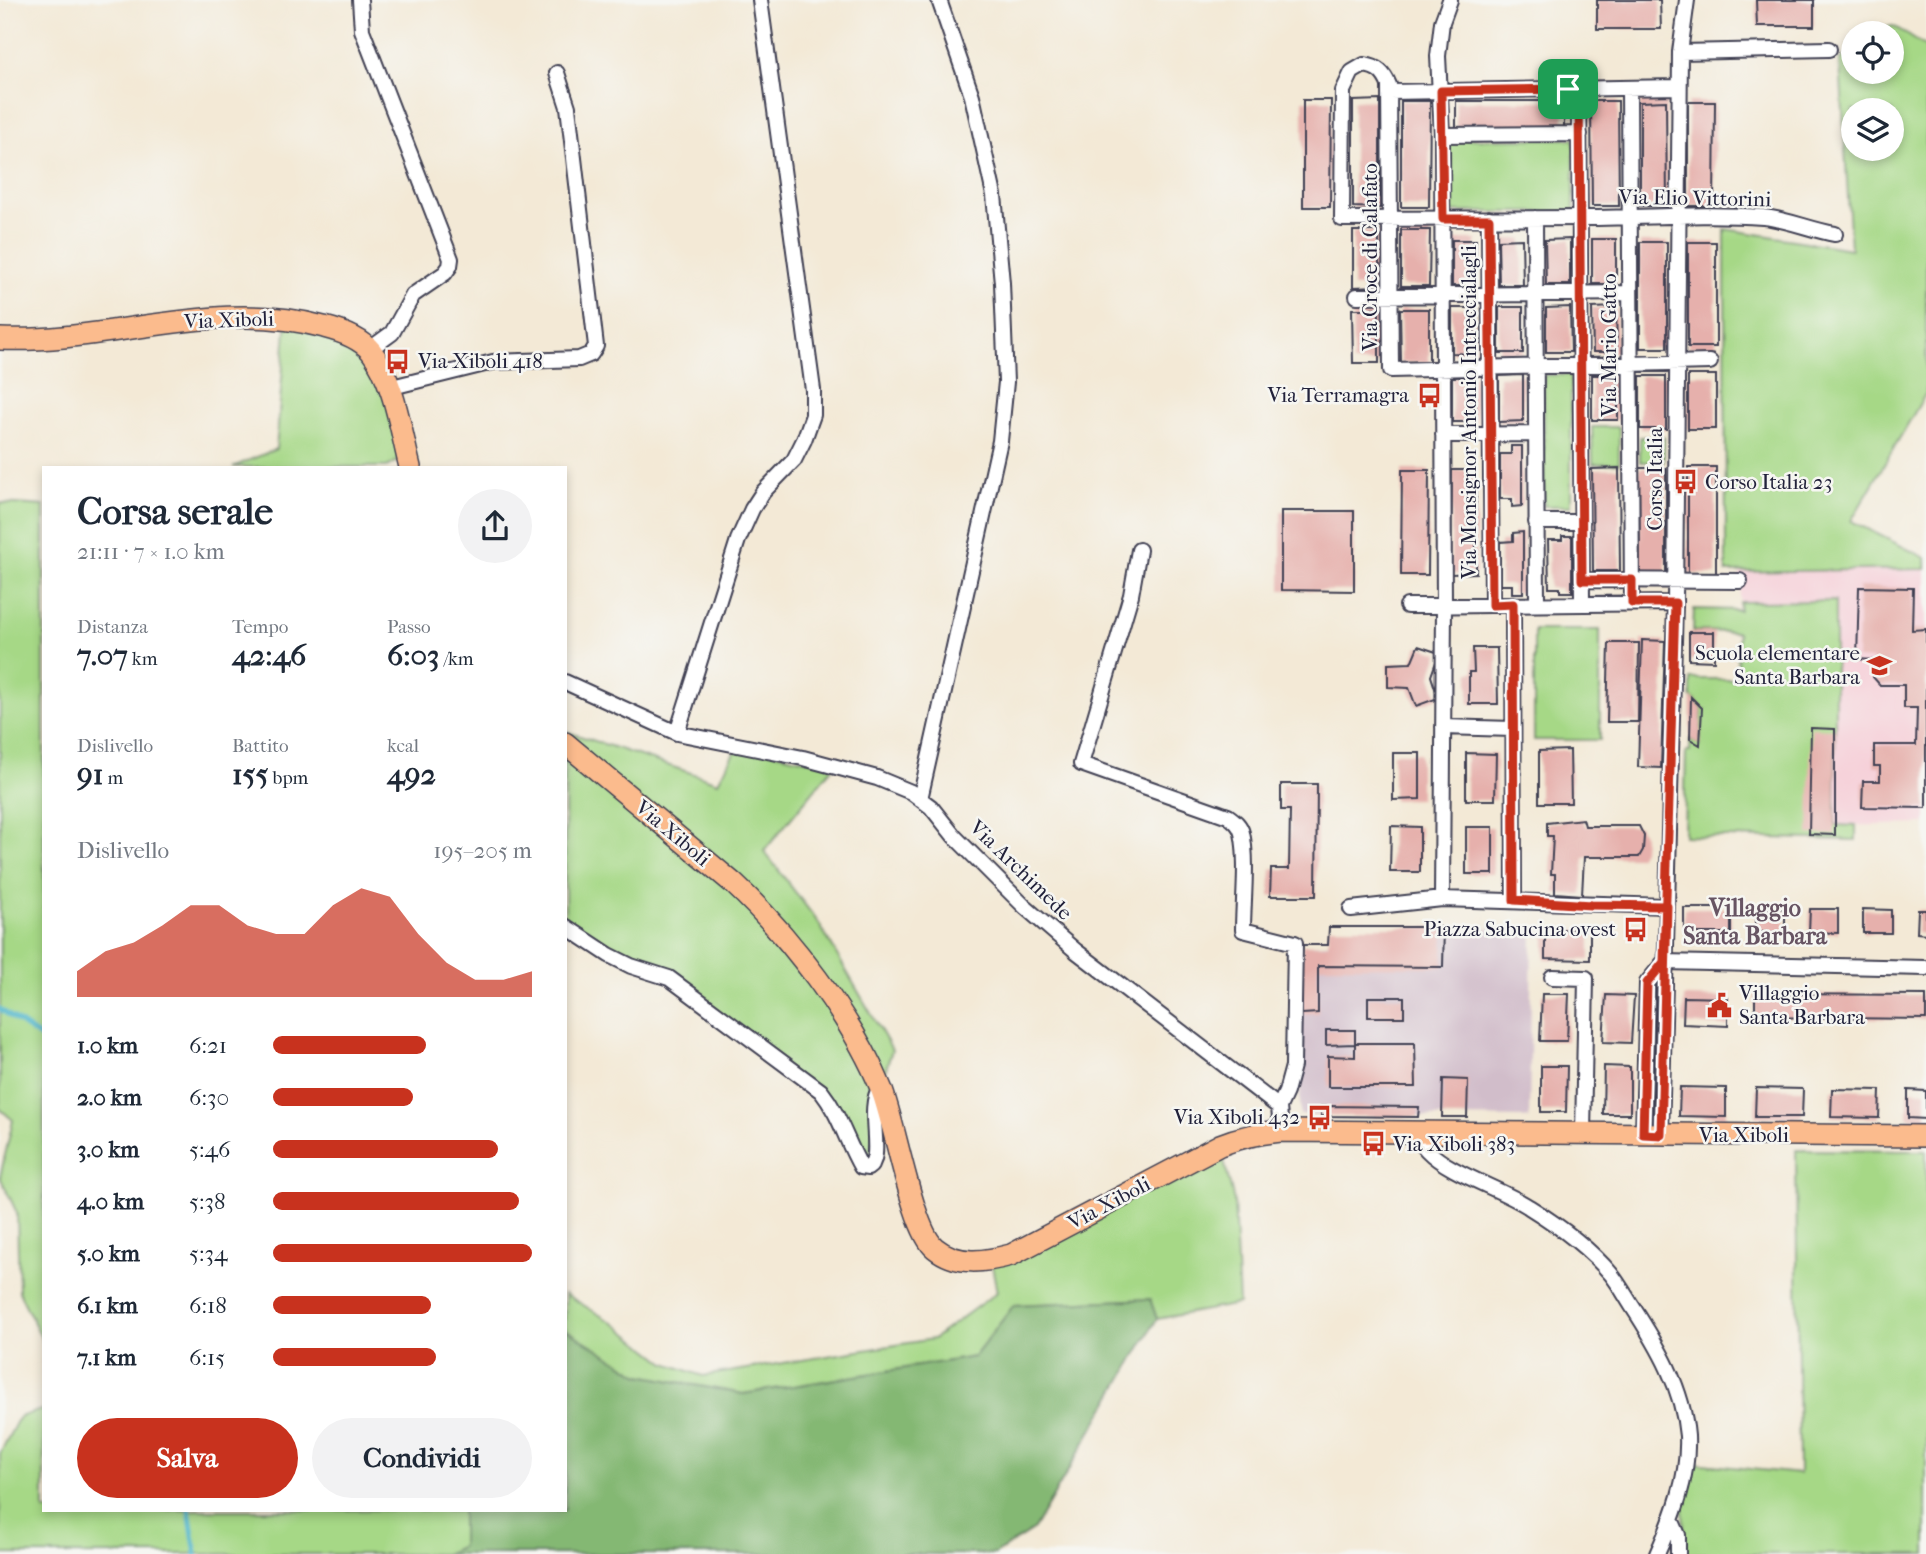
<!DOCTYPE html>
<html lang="it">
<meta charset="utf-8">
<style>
:root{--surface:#fff;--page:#f2f2f3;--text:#1f2937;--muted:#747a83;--accent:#c8321e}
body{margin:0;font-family:"IM FELL French Canon",serif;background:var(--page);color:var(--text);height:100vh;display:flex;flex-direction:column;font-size:26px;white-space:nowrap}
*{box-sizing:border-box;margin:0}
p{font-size:23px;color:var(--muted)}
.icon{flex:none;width:38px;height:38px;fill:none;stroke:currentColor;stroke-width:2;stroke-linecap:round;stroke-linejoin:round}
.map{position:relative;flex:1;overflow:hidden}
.drawer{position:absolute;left:42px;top:466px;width:525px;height:1046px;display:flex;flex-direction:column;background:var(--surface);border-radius:0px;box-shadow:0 4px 10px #0003}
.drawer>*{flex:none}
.tools{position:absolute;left:1841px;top:21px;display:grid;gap:14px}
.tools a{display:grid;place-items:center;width:63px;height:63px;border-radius:50%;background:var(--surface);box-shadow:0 4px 10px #0003;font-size:35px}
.pin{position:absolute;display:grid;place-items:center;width:60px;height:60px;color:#fff;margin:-30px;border-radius:14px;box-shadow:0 4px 10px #0006}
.round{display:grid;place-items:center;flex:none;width:74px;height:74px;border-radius:37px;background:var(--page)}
.head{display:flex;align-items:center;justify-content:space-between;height:119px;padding:0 35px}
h1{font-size:38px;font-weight:800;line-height:52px}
.metrics{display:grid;grid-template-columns:repeat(3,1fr);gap:10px;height:119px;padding:7px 35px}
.metrics div{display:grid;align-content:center}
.metrics b{font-size:30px;font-weight:800}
.metrics small{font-size:19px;font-weight:400}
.metrics p{font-size:19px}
.chart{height:196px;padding:14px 35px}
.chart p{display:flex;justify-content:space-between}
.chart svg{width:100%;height:126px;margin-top:7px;fill:var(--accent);opacity:.7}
.action{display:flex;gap:14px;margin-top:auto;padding:14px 35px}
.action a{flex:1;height:80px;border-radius:42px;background:var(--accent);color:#fff;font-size:28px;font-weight:800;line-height:80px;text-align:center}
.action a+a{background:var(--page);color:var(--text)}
ul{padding:0 35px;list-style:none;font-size:23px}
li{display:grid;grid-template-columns:112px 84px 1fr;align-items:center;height:52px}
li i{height:18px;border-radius:9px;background:var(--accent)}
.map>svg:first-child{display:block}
.built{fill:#f6cfd8}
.industrial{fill:#d1bdca}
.green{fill:#a6d886;stroke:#647d60;stroke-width:2;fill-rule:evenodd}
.forest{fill:#84b873;stroke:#536d57;stroke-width:2}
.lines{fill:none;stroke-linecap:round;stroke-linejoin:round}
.stream{stroke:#4db5cb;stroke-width:5}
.building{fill:#e6b0ac}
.minor-casing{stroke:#414052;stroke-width:18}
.primary-casing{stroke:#414052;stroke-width:24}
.minor{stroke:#fff;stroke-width:14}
.primary{stroke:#fbbb8d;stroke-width:21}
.route-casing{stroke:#fff;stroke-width:14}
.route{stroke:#c8321e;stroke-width:9}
.labels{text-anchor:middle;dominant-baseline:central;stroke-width:5;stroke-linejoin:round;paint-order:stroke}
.street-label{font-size:21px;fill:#22223b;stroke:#f6f6f2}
.poi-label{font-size:21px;fill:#22223b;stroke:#f6f6f2;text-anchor:start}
.quarter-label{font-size:24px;font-weight:bold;fill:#675463;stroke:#f6f6f2}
</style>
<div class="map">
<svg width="1926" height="1554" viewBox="0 0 1926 1554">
<rect width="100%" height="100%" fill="#f6f6f2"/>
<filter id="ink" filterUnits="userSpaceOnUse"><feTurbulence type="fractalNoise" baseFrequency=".0143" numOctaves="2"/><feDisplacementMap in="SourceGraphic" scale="14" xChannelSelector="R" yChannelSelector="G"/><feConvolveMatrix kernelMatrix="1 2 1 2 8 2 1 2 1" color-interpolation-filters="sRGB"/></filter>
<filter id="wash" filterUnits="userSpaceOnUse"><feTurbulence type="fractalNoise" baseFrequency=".00686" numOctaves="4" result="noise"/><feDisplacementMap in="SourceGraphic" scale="28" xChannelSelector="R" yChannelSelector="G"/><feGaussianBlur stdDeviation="1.57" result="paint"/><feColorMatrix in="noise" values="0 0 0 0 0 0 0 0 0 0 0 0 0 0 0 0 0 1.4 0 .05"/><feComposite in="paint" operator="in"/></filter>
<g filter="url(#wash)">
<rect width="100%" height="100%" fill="#f3e9d6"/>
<path class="built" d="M1926 569V824L1835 826 1834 601 1740 602V572Z"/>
<path class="industrial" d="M1329 927 1532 929 1529 1118 1300 1115 1302 945 1328 944Z"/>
<path class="green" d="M1894 26 1926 47V393L1851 521 1926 558V569L1726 572 1725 229 1851 249 1840 61 1853 48V72H1892V33H1868L1875 27ZM1853 110H1892V149H1853Z
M1447 139H1574V212H1447Z
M287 319 370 349 407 455 387 467H233L276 449Z
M1544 375H1571V506H1544Z
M1592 427H1619V463L1593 464Z
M1640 437H1664V462H1640Z
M0 503 44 506V1343L19 1292 17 1213 0 1177 13 1120 0 1109Z
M1835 601V825L1856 826V840L1684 836 1686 751H1690V739L1700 744 1702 708 1691 697V679H1737L1738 632 1693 631 1694 609 1739 610 1740 602Z
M1534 630H1600V740H1534Z
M565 731 718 782 738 745 834 766 764 851 818 922 892 1050 880 1087 868 1168 835 1108 669 978 565 926Z
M1220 1145 1234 1201 1239 1304 1157 1319 1150 1299 1014 1305 974 1357 743 1394 640 1375 565 1329V1294L618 1326 666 1363 703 1376 933 1339 997 1292 991 1260Z
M1796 1150 1926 1151V1554H1685L1683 1510 1694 1463 1799 1474Z
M44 1409V1510H462V1547L445 1554H0V1453L19 1417Z"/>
<path class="forest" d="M1150 1299 1157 1319 1034 1529 995 1554H445L462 1546V1510H565V1329L640 1375 743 1394 974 1357 1014 1305Z"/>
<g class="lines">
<path class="stream" d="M0 1009 44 1040
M189 1510 196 1554"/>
</g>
<g id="blocks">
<path class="building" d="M1597 0H1660L1661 29H1597Z
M1756 0H1814V26H1757Z
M1303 100H1331L1330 207H1303Z
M1380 100V208L1353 207V101Z
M1401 101H1430L1429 207H1401Z
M1456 101H1564V127H1456Z
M1591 101H1618L1619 206H1592Z
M1666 101 1667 206H1640V102Z
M1688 102H1715L1714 206H1688Z
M1401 230H1430L1429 286H1401Z
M1353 231H1379V286L1353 287Z
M1522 239 1523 285H1499L1498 240Z
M1570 239V285H1546L1545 240Z
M1592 239H1616V284H1592Z
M1452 240H1476V286H1452Z
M1640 242H1667V348H1640Z
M1688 242H1716V347H1688Z
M1499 307H1523V353H1499Z
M1570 307 1571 352H1546V308Z
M1616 307 1617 352H1593L1592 308Z
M1452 308H1475V354L1452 353Z
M1352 309H1379V363H1353Z
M1400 309H1429V362L1401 363Z
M1523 375V421L1499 422V376Z
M1592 375H1618V420H1592Z
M1688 375H1716V429H1688Z
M1640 376H1666V429H1640Z
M1452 377H1475L1476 422H1452Z
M1511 446H1522V506L1512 507V499H1500V454H1511Z
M1688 467H1716V574H1688Z
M1619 468 1620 571H1593L1592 469Z
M1639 468H1666V574H1640Z
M1402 470H1429L1428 575H1401Z
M1452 470H1476V573L1451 574Z
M1281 511H1354V591L1281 590Z
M1523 532V593H1512V585H1500V542L1513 541V533Z
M1562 536H1572V592H1560V588H1549L1548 540H1562Z
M1859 587 1913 588 1912 630 1926 629V808L1862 807 1863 781H1880V766H1874V745H1916L1917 708H1904V685H1880L1873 677V660L1857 659Z
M1689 632H1714V661L1689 660Z
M1642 640 1665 641 1661 768 1638 767Z
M1609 643H1639L1638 722H1607Z
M1418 646 1439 653 1431 676 1438 698 1416 706 1409 688 1388 687V664L1411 663Z
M1473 648H1497L1498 704H1469V672H1474Z
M1691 697 1702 708 1700 745 1690 739Z
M1811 728 1835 729V835L1809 834Z
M1570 750 1571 803H1539V751Z
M1393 753H1420V799L1393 800Z
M1466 753 1496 754 1495 800H1466Z
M1281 784H1317L1316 896H1270L1271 869H1289L1290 810H1281Z
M1583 819 1585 826H1639L1644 836 1643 850 1639 857H1584L1582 895 1555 893V874H1551L1553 836H1547V823Z
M1391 826 1420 827V872H1390Z
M1466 827H1493V874H1466Z
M1684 908H1731V933H1684Z
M1756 908 1785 909V932H1756Z
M1810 909H1838V933L1809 932Z
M1863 909 1891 910V933H1863Z
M1918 910H1926V934L1917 933Z
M1329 927H1444L1443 967 1318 966V1013L1302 1014V945H1328Z
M1545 929 1590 930V960L1545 959Z
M1542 994H1569L1567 1041H1540Z
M1755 994 1926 995V1019L1755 1017Z
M1606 995 1634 996 1631 1043 1603 1042Z
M1368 997H1404V1017H1368Z
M1684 997 1728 998V1026L1683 1024Z
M1326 1030H1355V1043H1415L1416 1087H1328V1056L1355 1057V1044L1326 1045Z
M1541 1066H1567L1566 1112H1541Z
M1604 1066 1630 1067V1114H1603Z
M1443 1079 1468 1080 1467 1117H1442Z
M1680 1087 1726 1088V1117L1679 1116Z
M1756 1088 1803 1089 1802 1117H1755Z
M1832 1089 1880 1090 1879 1118 1831 1117Z
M1908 1090 1926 1091V1119L1908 1118Z
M1321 1106 1419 1107 1418 1117 1321 1116Z"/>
</g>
</g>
<g filter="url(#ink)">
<use href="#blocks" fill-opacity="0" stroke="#414052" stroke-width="2"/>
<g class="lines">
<defs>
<path id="minor" d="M360 0 362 30 451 259 450 266 445 273 413 295 392 333 370 349
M1680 52 1829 49
M1629 88 1632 603
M1579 89 1582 603
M1390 92 1679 87
M1442 135 1580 134
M1489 218 1492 605
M1535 218 1537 604
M1357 296 1630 293
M1710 362 1391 370 1389 85C1384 73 1378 67 1364 65L1352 72 1343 91 1342 219C1427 219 1512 219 1598 218 1652 217 1708 213 1763 217 1787 219 1811 230 1835 234
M388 388 493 362 579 359 591 354 596 346 568 107 557 73
M1443 435 1535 434
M1536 522H1582
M1139 550 1131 595 1081 764 1228 816C1235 821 1240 825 1242 833 1248 859 1243 903 1243 930L1295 943 1293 1066 1286 1092 1279 1107
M1582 580 1740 581
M1513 604 1514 900
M1407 606 1675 603
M565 682 677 733 803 758 877 778 911 792 931 807 954 836 1025 907 1076 951 1279 1107 1281 1131
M1443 727 1513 729
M677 733 738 540 752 509 763 492 794 460 804 440 813 415V390L760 0
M920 799 1000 441 1006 382 1002 283 994 195 972 96 939 0
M1442 899 1444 605 1442 135 1438 56 1442 22 1450 0
M1351 909 1442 899 1666 906
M565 926 609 955 631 966 669 978 821 1091C840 1115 846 1141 861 1167L868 1168C885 1158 865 1110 880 1087
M1664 962 1926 968
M1552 977 1586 978 1583 1134
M1415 1133C1419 1138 1422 1145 1427 1150 1450 1174 1500 1188 1529 1207 1558 1225 1589 1248 1611 1274 1619 1284 1625 1295 1632 1306 1658 1346 1683 1388 1687 1436 1689 1477 1673 1518 1657 1554
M1643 1134 1647 983 1664 962
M1661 1135 1675 603 1680 52 1687 0
M1671 1519 1678 1535V1554"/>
<path id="primary" d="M0 339C109 344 216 297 324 327 340 331 360 338 371 351 394 380 401 432 410 467
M565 743 733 883C788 934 852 1017 881 1088 895 1122 912 1229 935 1248 957 1266 985 1262 1011 1255L1220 1145C1240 1137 1259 1133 1281 1131L1926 1136"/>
</defs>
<use href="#minor" class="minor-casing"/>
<use href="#primary" class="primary-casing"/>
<use href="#minor" class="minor"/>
<use href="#primary" class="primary"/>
</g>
</g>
<g class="lines" filter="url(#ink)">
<defs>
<path id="route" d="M1568 89H1579L1582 580H1632V603H1675L1664 962 1647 983 1643 1134 1661 1135 1667 906 1591 905 1514 900 1513 604 1492 605 1489 219H1443L1441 91 1568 89"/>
</defs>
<use href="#route" class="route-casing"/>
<use href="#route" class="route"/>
</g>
<defs>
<symbol id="bus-bare" viewBox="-9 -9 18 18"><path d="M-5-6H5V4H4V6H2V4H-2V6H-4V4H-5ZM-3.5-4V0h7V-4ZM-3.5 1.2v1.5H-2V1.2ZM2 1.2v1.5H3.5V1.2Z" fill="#c8321e" stroke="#f6f6f2" stroke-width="2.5" paint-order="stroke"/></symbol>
<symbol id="school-bare" viewBox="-9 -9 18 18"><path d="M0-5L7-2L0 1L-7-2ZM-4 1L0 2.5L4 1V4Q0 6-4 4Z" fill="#c8321e" stroke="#f6f6f2" stroke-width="2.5" paint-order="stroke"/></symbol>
<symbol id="civic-bare" viewBox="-9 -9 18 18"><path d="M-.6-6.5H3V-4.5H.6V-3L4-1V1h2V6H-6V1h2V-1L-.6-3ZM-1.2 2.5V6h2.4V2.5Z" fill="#c8321e" stroke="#f6f6f2" stroke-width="2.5" paint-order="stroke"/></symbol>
</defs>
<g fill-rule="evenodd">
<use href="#bus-bare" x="380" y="344" width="35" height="35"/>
<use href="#bus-bare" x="1412" y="378" width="35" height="35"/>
<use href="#bus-bare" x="1668" y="464" width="35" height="35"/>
<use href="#school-bare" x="1862" y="648" width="35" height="35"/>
<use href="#bus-bare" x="1618" y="912" width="35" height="35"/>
<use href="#civic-bare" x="1702" y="988" width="35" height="35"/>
<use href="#bus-bare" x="1302" y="1100" width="35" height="35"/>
<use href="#bus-bare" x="1356" y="1126" width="35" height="35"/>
</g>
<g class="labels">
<g class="street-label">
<text transform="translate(1695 198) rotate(1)">Via Elio Vittorini</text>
<text transform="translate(1370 257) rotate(-90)">Via Croce di Calafato</text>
<text transform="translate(229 320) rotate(-2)">Via Xiboli</text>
<text transform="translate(1609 345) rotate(-90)">Via Mario Gatto</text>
<text transform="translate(1469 412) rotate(-90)">Via Monsignor Antonio Intreccialagli</text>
<text transform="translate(1655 479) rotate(-90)">Corso Italia</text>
<text transform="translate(673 833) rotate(40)">Via Xiboli</text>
<text transform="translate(1021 870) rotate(44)">Via Archimede</text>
<text x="1744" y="1135">Via Xiboli</text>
<text transform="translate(1109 1203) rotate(-28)">Via Xiboli</text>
</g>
<g class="poi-label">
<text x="418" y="361">Via Xiboli 418</text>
<text x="1409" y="395" text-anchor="end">Via Terramagra</text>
<text x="1705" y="482">Corso Italia 23</text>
<text x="1860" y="653" text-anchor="end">Scuola elementare<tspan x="1860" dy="24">Santa Barbara</tspan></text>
<text x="1616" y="929" text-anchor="end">Piazza Sabucina ovest</text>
<text x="1739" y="993">Villaggio<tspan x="1739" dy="24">Santa Barbara</tspan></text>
<text x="1300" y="1117" text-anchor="end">Via Xiboli 432</text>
<text x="1393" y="1144">Via Xiboli 383</text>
</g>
<g class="quarter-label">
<text x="1755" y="908">Villaggio<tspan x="1755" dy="28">Santa Barbara</tspan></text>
</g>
</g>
</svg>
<div class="tools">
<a><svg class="icon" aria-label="locate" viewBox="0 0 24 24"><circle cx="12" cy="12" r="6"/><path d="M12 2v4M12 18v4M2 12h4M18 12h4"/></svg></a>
<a><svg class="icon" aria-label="layers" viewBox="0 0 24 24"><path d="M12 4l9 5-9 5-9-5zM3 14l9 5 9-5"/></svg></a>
</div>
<div class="pin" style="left:1568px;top:89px;background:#1e9e55"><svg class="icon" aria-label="arrive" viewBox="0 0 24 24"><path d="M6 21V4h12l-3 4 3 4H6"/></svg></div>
<section class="drawer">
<div class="head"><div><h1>Corsa serale</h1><p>21:11 · 7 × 1.0 km</p></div><a class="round"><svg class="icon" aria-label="share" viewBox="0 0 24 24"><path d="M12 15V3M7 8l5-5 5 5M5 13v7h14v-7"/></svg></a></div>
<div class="metrics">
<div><p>Distanza</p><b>7.07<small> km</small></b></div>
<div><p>Tempo</p><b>42:46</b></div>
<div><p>Passo</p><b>6:03<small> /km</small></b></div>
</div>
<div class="metrics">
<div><p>Dislivello</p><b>91<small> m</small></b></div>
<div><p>Battito</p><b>155<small> bpm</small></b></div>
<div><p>kcal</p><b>492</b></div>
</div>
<div class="chart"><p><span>Dislivello</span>195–205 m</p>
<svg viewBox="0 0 160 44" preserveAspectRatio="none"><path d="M0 44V35L10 28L20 25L30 19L40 12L50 12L60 19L70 22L80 22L90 12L100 6L110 9L120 22L130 32L140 38L150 38L160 35V44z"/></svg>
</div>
<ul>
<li><b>1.0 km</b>6:21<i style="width:59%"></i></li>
<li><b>2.0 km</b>6:30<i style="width:54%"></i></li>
<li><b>3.0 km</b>5:46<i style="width:87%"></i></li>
<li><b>4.0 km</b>5:38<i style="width:95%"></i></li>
<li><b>5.0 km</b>5:34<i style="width:100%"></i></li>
<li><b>6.1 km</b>6:18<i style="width:61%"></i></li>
<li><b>7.1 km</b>6:15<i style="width:63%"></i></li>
</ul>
<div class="action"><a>Salva</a><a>Condividi</a></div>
</section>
</div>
